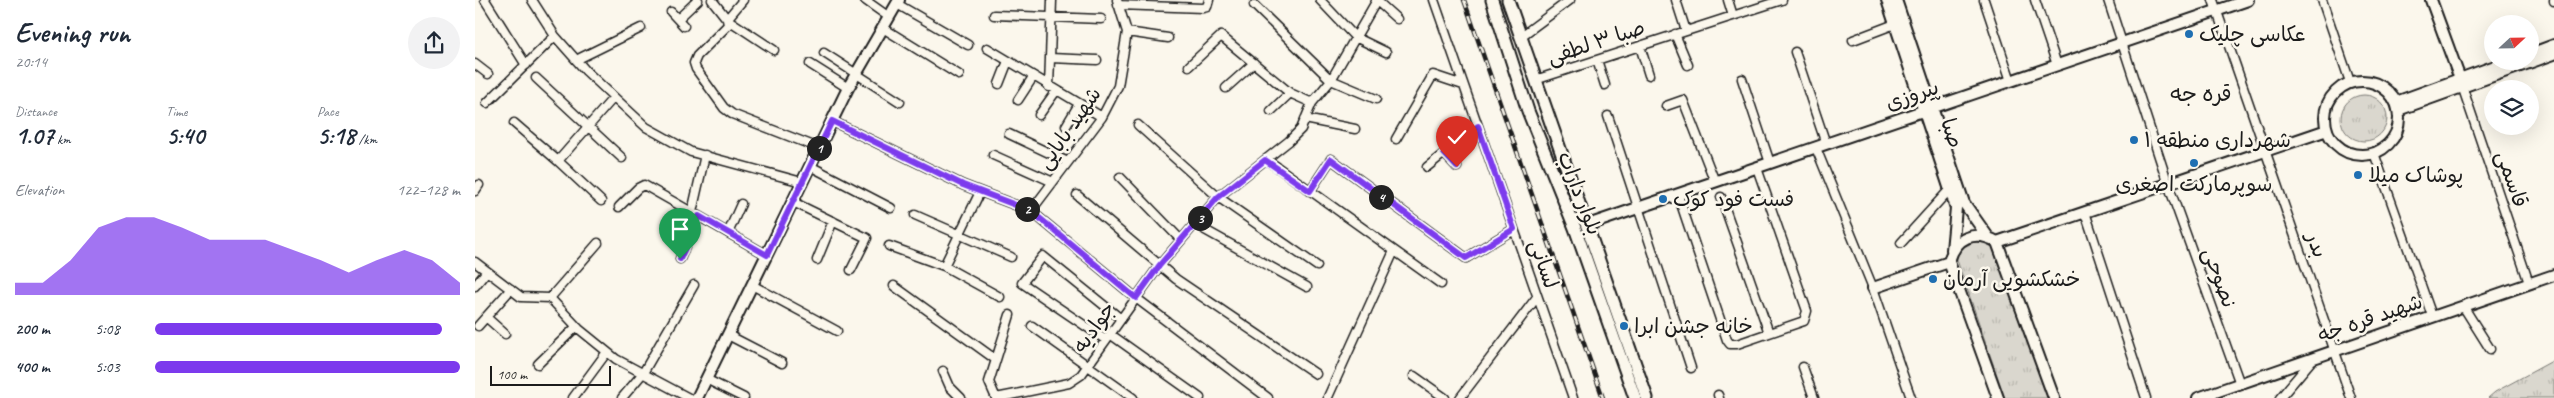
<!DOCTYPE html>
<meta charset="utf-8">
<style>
:root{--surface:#fff;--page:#f2f2f3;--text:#1f2937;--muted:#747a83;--accent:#7c3aed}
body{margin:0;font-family:Caveat,"Playpen Sans Arabic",sans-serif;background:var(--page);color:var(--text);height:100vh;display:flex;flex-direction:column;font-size:19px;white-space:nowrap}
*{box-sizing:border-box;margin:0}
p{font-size:16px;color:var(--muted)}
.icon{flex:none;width:28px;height:28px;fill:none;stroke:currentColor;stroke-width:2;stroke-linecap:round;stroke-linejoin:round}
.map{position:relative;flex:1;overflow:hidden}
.side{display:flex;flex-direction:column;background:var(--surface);width:475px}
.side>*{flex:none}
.needle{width:32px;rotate:68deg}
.buttons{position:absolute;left:2009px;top:15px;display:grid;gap:10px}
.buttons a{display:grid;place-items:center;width:55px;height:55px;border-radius:50%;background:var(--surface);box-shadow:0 5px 20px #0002;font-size:25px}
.scale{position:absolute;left:15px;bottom:12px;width:121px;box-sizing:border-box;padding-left:5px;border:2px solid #1c1c1c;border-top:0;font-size:14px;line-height:18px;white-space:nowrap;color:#1c1c1c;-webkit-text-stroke:4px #fbf7ec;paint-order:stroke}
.pin{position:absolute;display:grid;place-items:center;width:42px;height:42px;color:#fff;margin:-51px -21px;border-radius:50% 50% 50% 0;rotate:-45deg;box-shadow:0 0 5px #0007}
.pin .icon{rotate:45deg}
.km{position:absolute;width:25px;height:25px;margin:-12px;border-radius:50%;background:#222;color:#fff;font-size:14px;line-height:25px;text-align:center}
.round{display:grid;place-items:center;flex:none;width:52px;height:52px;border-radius:26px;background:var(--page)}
.head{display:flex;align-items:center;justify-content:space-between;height:85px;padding:0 15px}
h1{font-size:28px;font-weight:600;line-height:38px}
.stats{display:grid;grid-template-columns:repeat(3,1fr);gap:8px;height:85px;padding:5px 15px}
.stats div{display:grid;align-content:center}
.stats b{font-size:25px;font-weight:600}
.stats small{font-size:14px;font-weight:400}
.stats p{font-size:14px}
.chart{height:140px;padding:10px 15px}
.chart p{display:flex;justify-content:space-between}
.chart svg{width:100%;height:90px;margin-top:5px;fill:var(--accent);opacity:.7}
ul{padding:0 15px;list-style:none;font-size:16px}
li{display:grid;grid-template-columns:80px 60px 1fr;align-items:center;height:38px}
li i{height:12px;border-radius:6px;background:var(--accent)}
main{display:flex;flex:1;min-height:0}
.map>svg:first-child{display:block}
.grass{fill:url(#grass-tufts);stroke:#7b7a75}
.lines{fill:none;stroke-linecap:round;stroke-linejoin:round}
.minor-casing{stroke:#1c1c1c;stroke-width:11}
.tertiary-casing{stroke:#1c1c1c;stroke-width:14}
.secondary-casing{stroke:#1c1c1c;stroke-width:15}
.minor{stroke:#fbf7ec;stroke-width:8}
.tertiary{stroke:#fbf7ec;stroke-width:10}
.secondary{stroke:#fbf7ec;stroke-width:11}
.rail-casing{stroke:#1c1c1c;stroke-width:4.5}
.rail{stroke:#fbf7ec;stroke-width:2.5;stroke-dasharray:8;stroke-linecap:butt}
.route-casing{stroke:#fff;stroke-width:10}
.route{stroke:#7c3aed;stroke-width:6}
.poi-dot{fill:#1f6fb2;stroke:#fbf7ec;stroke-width:2}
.labels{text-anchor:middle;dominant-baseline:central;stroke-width:5;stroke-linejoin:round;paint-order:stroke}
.poi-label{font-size:21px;fill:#1c1c1c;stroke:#fbf7ec;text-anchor:start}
.street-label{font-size:21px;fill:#1c1c1c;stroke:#fbf7ec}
.neighbourhood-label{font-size:22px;fill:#1c1c1c;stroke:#fbf7ec}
</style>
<main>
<section class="side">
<div class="head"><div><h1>Evening run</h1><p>20:14</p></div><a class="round"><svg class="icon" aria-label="share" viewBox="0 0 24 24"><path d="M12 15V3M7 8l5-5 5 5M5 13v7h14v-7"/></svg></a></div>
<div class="stats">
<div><p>Distance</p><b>1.07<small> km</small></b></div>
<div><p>Time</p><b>5:40</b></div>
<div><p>Pace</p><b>5:18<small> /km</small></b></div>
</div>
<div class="chart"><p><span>Elevation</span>122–128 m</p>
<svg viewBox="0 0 160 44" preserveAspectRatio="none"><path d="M0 44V38L10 38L20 27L30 11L40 6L50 6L60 11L70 17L80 17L90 17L100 22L110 27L120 33L130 27L140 22L150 27L160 38V44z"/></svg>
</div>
<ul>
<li><b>200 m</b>5:08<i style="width:94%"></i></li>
<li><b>400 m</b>5:03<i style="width:100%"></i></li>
</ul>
</section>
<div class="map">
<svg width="2079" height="398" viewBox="0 0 2079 398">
<defs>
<pattern id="grass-tufts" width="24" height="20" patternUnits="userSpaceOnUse" patternTransform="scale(1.25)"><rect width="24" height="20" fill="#dad7ce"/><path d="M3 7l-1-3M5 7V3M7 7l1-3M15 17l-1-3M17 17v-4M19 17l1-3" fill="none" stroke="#bab8b0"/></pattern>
</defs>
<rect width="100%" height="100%" fill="#fbf7ec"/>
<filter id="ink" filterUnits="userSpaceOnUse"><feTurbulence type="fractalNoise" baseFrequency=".02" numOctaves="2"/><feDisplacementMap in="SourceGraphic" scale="10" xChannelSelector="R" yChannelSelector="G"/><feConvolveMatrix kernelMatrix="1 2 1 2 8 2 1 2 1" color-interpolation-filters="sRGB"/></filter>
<g filter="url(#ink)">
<path class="grass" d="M1866 118a23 23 0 1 1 46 0a23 23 0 1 1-46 0Z
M1508 239 1518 245 1575 398H1530L1482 260C1481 243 1493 241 1508 239Z
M2079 360V398H2013L2020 392Z"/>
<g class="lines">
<defs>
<path id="minor" d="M10 0 51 65
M57 0 80 36 111 71 171 127 216 152 327 182
M237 0 252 19 299 50
M390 0 414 17
M845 0 880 37 911 52
M901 0 922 19
M959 0 1098 398
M1201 0 1211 31
M1253 0 1258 16
M1509 0 1536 81
M1560 0 1582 65
M1633 0 1693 184 1765 384
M1738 0 1876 398
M1847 0 1875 82
M2079 0V1
M422 4 493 45
M643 5 728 8 732 7 734 0
M779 5 856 80 901 99
M196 12 209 26
M519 15 626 19
M203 19 223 0
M252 19 253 25 222 56 219 63 221 69 249 108 257 114 344 148
M252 19 268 0
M408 28 484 75
M652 32 693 38
M1200 34 1213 65
M1045 37 1095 0
M1378 40 1420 24
M1165 46 1174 75
M512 48 627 117
M1320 52 1351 144
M349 53 425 102
M575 58 622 60
M101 60 166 28
M1122 60 1130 85
M0 64 13 74
M335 64 373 88
M714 66 746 36 815 93 837 103
M61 78 147 158
M1267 79 1295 163
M1060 80 1307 0
M524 84 533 61
M1987 86 2054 283
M574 87 577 0
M751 88 779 63
M543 100 558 77
M12 103 80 36
M1191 106 1208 100 1240 182
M796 111 815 93
M564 115 581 91
M1133 116 1216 368
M830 119 880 129
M357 121 488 185 556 211 661 298 793 398
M39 123 83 161 139 97
M663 125 743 197 842 266
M591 126 604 104
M534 134 593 162
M921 139 958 75 988 85
M1341 148 1398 288 1436 398
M969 153 982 167
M1899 153 1957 316
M518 155 578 182
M791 159 966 284
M83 161 126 201
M335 166 416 208
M952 167 1003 126
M645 177 706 240
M0 191 4 185
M835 191 856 159 991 258 1039 229
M602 195 701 279 841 374
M1203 195 1252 340 1255 344H1262L1329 321 1332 311 1282 168
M1246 197 1294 333
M318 202 392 238 376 270
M144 207 163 188 169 185 292 255
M556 211 627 117 643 86 652 32 642 0
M217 212 230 155
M1610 212 1671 398
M440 215 536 257
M721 222 730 230 832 287
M253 233 266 204
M1426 243 1475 189
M414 246 469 266 525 297
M205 259 223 216
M342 260 358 221
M0 262 46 297 75 298
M469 266 505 192
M277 285 362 331
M0 286 12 271
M419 286 520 359
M75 298 104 329 141 359 214 398
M75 298 123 243
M1988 306 2015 349
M11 317 30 334
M3 326 36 289
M557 326 658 398
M635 334 725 398
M253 335 307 363
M631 340 547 283 568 256 646 319
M63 364 101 327
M1328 367 1339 398
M468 371 475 387 486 398
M939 376 970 398
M231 379 269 398
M1243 395 1244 398
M853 397 919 251
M98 398 132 352
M147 398 168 373 219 285
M521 398 594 383 606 375 684 266 743 197 814 141 826 129 837 103 856 80 902 0
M521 398 514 382 535 315
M985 398 1062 297
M1805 398 1838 359"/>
<path id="tertiary" d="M1412 0 1481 208 1477 250
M1421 0 1489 203 1513 237
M1956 0 1985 79
M2055 54 2079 45
M1850 118a37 37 0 1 1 74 0a37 37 0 1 1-74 0Z
M1921 102 2034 61
M1923 110 2079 54
M1113 225 1773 0
M1522 242 1852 130
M1398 288 1474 262
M222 398 373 88 424 0
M1523 398 1474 262C1480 237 1500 229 1522 242L1579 398
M1723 398 2079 275"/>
<path id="secondary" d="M1017 0 1053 111 1100 228 1160 398
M1033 0 1172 398"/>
</defs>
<use href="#minor" class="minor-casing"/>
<use href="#tertiary" class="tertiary-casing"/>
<use href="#secondary" class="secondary-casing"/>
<use href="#minor" class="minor"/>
<use href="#tertiary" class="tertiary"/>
<use href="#secondary" class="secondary"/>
<defs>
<path id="rail" d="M989 0 1128 398"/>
</defs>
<use href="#rail" class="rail-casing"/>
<use href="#rail" class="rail"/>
</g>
</g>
<g class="lines" filter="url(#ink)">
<defs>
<path id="route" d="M205 259 224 216 292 255 357 121 488 185 556 211 661 298 684 266 743 197 790 160 835 191 856 159 991 258 1039 229 1003 126 969 153 982 167"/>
</defs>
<use href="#route" class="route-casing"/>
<use href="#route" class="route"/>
</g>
<g class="poi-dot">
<circle cx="1714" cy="34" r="5"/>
<circle cx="1659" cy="140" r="5"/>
<circle cx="1719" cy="163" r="5"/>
<circle cx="1883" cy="175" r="5"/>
<circle cx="1188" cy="199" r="5"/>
<circle cx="1458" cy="279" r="5"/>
<circle cx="1149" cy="326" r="5"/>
</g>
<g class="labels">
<g class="poi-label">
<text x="1724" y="34">عکاسی چلیک</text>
<text x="1669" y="140">شهرداری منطقه ۱</text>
<text x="1893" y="175">پوشاک میلا</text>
<text x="1719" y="184" text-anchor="middle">سوپرمارکت اصغری</text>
<text x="1198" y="199">فست فود کوک</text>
<text x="1468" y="279">خشکشویی آرمان</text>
<text x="1159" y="326">خانه جشن ابرا</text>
</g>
<g class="street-label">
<text transform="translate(1121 42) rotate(-18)">صبا ۳ لطفی</text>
<text transform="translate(1437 95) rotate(-19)">پیروزی</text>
<text transform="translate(594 128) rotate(-55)">شهید بابایی</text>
<text transform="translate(1477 133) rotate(72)">صبا</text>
<text transform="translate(2037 179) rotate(71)">قاسمی</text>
<text transform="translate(1105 193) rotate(69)">بلوار داراب</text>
<text transform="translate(1842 245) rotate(71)">بدر</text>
<text transform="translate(1069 264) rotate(71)">لسانی</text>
<text transform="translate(1745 278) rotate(70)">نصوحی</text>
<text transform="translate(1895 318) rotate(-19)">شهید قره جه</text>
<text transform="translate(619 327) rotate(-55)">جوادیه</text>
</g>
<g class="neighbourhood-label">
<text x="1726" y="94">قره جه</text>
</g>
</g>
</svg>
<div class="buttons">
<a><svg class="needle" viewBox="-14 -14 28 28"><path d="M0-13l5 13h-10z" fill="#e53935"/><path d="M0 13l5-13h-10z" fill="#747a83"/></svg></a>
<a><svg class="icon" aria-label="layers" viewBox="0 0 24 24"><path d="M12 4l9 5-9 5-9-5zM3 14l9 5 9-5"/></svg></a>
</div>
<div class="scale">100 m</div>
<div class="pin" style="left:205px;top:259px;background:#1e9e55"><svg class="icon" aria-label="arrive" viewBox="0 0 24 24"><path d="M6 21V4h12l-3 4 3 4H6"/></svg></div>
<div class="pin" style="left:982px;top:167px;background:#d93025"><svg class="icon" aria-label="check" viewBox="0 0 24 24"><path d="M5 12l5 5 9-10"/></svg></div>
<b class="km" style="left:344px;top:148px">1</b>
<b class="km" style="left:552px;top:209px">2</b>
<b class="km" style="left:725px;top:218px">3</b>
<b class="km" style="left:906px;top:197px">4</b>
</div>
</main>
